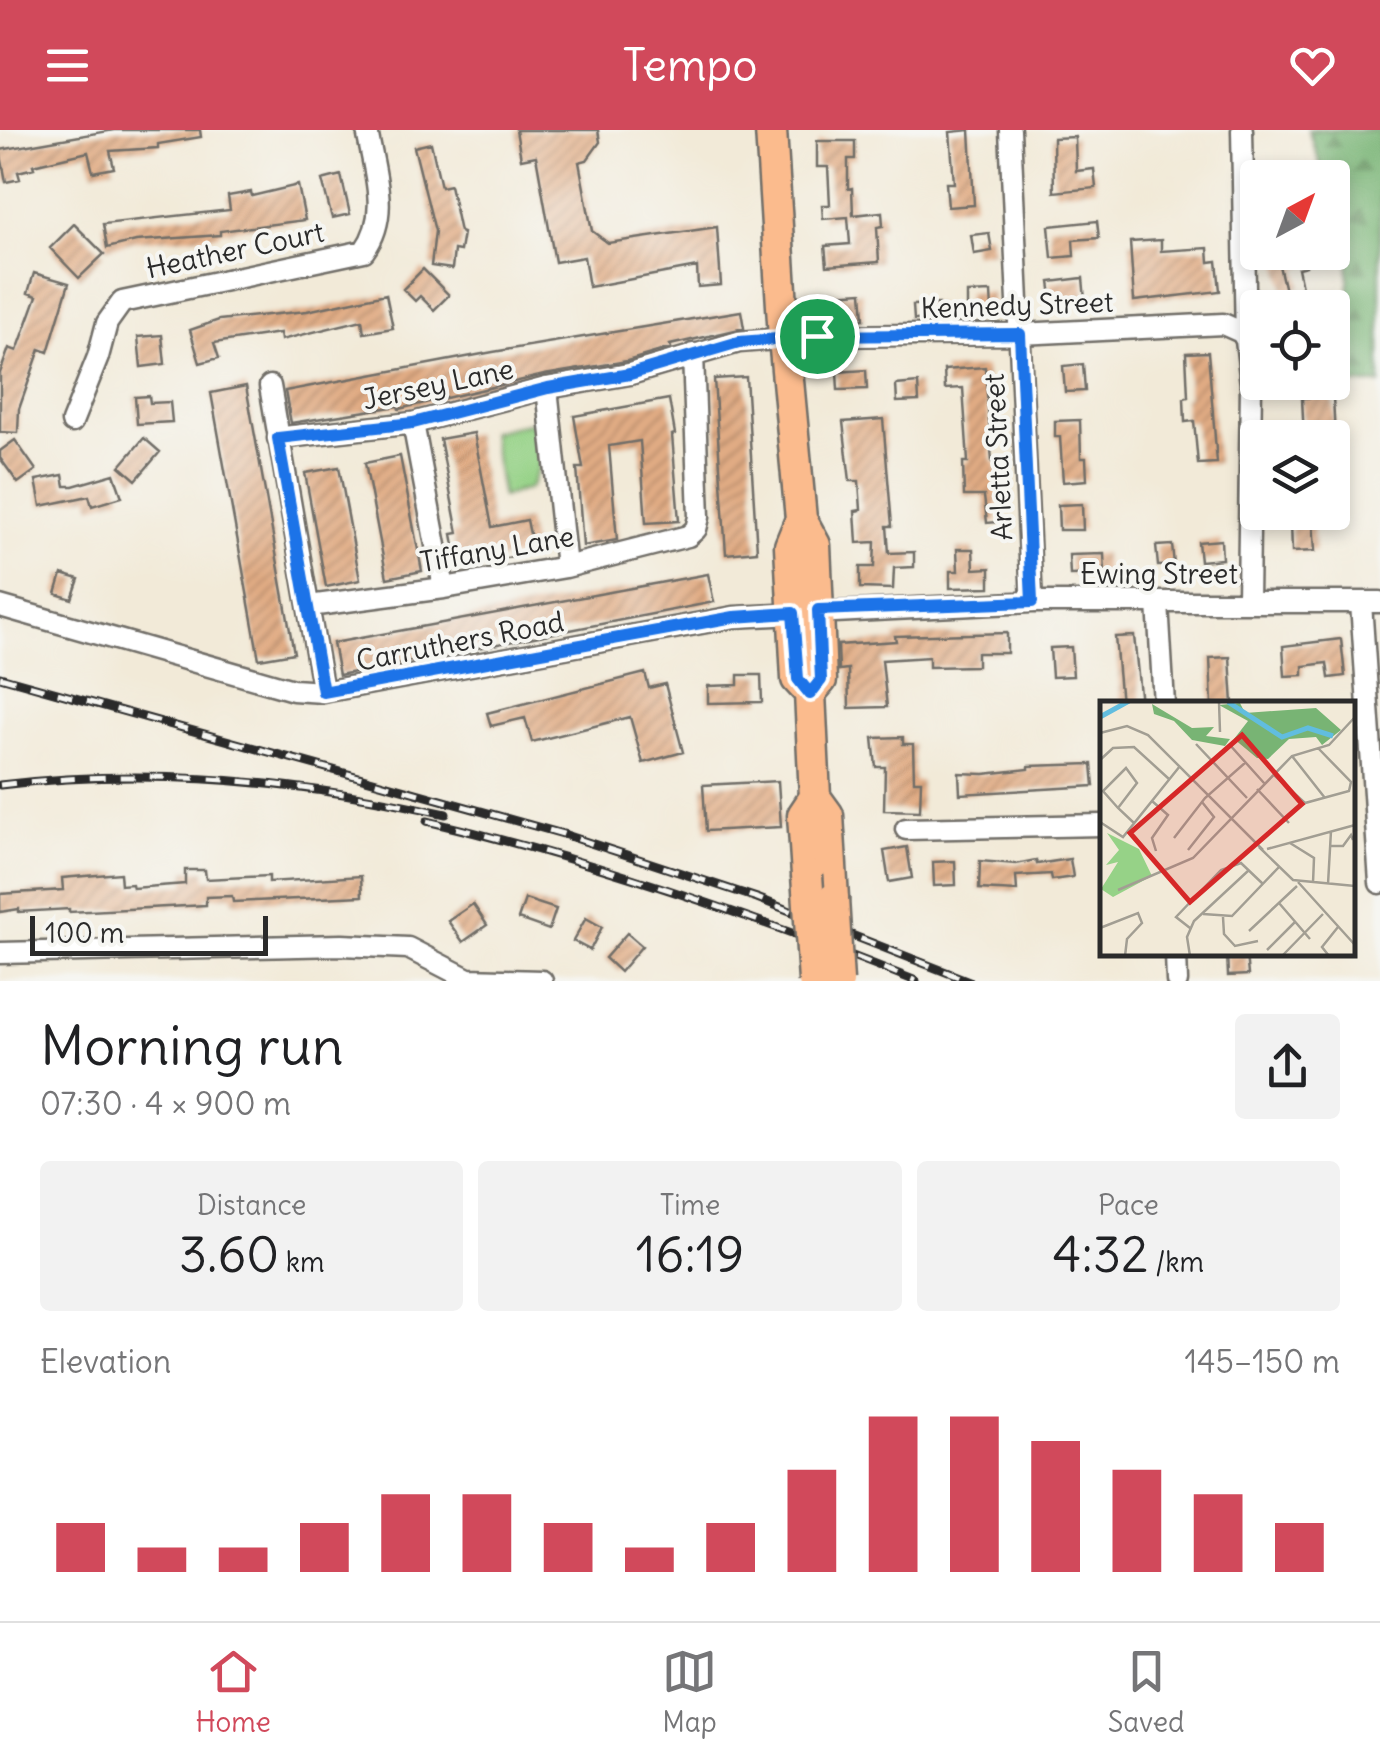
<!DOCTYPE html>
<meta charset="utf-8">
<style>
:root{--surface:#fff;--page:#f2f2f2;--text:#202124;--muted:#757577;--line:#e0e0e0;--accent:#d1495b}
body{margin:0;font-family:Delius,sans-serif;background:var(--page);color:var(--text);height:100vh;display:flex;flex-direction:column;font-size:38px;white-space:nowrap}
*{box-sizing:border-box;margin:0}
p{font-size:32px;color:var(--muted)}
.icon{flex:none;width:55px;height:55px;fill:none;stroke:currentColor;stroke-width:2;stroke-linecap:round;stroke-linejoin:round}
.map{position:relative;height:851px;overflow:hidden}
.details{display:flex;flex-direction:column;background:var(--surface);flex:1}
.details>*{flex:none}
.needle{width:65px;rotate:41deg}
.buttons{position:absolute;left:1240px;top:30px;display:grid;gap:20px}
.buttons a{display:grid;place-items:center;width:110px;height:110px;border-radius:10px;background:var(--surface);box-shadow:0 5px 15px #0003;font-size:50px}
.scale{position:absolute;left:30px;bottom:25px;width:238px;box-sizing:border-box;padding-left:10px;border:5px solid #2b2b2b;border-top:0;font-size:28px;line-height:35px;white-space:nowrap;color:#2b2b2b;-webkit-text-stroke:8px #f6f6f2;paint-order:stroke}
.pin{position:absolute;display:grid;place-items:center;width:85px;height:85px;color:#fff;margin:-42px;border:5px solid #fff;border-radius:50%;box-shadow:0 2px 10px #0007}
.round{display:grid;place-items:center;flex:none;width:105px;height:105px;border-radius:10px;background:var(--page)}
.head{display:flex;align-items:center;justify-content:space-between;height:170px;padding:0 40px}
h1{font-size:55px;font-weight:600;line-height:75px}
.stats{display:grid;grid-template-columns:repeat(3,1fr);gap:15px;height:170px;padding:10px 40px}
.stats div{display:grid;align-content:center;border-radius:10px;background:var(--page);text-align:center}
.stats b{font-size:50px;font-weight:600}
.stats small{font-size:28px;font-weight:400}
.stats p{font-size:28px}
.chart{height:280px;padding:20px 40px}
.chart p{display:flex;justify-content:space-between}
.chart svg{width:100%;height:180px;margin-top:10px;stroke:var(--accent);stroke-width:6}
header{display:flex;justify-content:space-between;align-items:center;height:130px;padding:0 40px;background:var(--accent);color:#fff;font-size:45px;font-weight:600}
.dock{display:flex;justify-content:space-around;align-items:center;height:140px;border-top:2px solid var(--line);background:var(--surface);font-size:28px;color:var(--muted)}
.dock a{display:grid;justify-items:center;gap:5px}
.dock .current{color:var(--accent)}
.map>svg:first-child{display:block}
.forest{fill:url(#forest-firs);stroke:#527050;stroke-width:2.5}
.green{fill:#96d287;stroke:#607e59;stroke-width:2.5}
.building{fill:url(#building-hatch)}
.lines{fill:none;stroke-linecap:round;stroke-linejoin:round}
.street-casing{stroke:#716e68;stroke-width:25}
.primary-casing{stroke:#716e68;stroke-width:35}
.street{stroke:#fff;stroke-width:20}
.primary{stroke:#fbbb8d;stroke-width:30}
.rail-casing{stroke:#2b2b2b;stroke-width:9}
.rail{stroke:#f6f6f2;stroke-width:5;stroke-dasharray:15;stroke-linecap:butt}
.primary-bridge-casing{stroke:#716e68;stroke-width:35;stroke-linecap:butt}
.primary-bridge{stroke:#fbbb8d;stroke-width:30}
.route-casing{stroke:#fff;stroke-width:20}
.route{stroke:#1a73e8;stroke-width:12}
.labels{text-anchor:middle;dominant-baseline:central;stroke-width:8;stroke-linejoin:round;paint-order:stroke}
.street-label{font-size:28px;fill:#2b2b2b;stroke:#f6f6f2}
.inset-river{fill:none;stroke:#61bddf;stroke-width:5}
.inset-road{fill:none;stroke:#a29e93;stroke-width:2.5}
.view{fill:#d62828;fill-opacity:0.15;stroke:#d62828;stroke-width:5}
.inset-edge{fill:none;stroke:#2b2b2b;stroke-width:5}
</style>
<header><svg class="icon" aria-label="menu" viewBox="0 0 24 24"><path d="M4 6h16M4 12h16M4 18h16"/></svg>Tempo<svg class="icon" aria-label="heart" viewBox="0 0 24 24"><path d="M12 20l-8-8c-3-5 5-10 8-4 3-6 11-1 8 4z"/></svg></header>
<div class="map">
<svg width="1380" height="851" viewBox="0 0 1380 851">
<defs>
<pattern id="forest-firs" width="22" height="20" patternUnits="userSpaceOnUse" patternTransform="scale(2.5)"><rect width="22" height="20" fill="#78b474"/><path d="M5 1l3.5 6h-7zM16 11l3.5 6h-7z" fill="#63935f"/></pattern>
<pattern id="building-hatch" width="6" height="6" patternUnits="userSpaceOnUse" patternTransform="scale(2.5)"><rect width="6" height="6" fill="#e1ac84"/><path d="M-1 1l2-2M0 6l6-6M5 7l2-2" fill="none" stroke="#b78c6c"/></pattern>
</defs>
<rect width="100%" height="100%" fill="#f6f6f2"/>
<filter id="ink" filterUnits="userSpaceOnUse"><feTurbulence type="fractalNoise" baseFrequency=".01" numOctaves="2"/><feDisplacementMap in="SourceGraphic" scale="20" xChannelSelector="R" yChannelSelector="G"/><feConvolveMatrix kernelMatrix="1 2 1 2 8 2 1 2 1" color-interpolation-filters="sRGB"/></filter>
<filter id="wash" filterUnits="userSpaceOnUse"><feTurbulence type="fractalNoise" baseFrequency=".0048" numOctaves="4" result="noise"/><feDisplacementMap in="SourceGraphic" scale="40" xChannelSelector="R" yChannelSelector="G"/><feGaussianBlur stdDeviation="2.25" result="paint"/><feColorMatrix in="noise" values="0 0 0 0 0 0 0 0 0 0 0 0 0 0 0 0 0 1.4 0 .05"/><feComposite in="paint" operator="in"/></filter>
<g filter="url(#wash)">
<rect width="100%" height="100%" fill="#f2ead8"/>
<path class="forest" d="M1308 0H1380V254H1349L1348 94 1333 62 1332 48 1325 47Z"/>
<path class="green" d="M532 292 540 334 530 358 502 367 491 302Z"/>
<g id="blocks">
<path class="building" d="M114 0H200L201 7 158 14V18L110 21 114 38 93 42 88 22 33 35 34 38 18 42 20 49 6 52 0 20Z
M516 0H598L600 12 587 30 579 32 592 101 608 113 717 97 721 155 698 157 697 137 589 157 584 127 555 132 536 26 521 29Z
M970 0 974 75 948 77 946 53H954L950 2Z
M1075 7 1076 41 1094 39 1096 58 1054 62 1053 8Z
M817 11H855V29H848V59L852 58 853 85 882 82 883 96 877 97 879 132 827 136 825 116 850 114 848 87 823 89 822 75H830L828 37H817Z
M431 13 441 57 450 55 460 102 463 103 460 121 454 120 452 139 431 136 435 101 414 17Z
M341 45 350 84 332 88 322 50Z
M298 55 305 90 220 101V105L136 111 107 118 103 94 230 80 228 66 251 62 252 66Z
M1097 91 1099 108 1073 110 1074 126 1052 128 1049 96Z
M74 94 104 124 79 148 50 118Z
M989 103 992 121 974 124 971 105Z
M1161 110V121L1208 118 1209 132 1217 131 1220 161 1134 171 1130 112Z
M1276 122H1303L1306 136 1298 138 1302 157 1285 161Z
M423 139 449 165 434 180 420 166 415 171 403 159Z
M34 143 69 153 48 222 40 219 19 279 18 303 0 302V243L9 218 17 221 37 166 28 163Z
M1083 148 1085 170 1053 173 1050 152Z
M862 162 864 189 823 191 821 165Z
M991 162 992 181 967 182V163Z
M1332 162 1334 178H1311L1309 165Z
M386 164 393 198 364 203 362 190 281 210 280 203 214 213 219 228 200 233 190 200 219 190 307 181Z
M939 174 940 189 914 190 913 175Z
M741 181 744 198 670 215 671 218 627 231 544 245 399 279 398 276 291 293 285 261 493 222Z
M162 205 165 234 141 237 138 207Z
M1208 222 1217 333 1198 334 1194 291 1185 292 1184 268 1188 267 1186 223Z
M1083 234 1085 261 1065 262 1063 236Z
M985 237 992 332H996L997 356V392L987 393 984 366H964L963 332H968L963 258 945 259 944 240Z
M866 240 867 259 838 260 837 242Z
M746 247 757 421 726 424 714 249Z
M918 253 919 271 897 272 896 255Z
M246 256 294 523 259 529 211 263Z
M149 266 150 273 170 272 172 292 137 294 135 267Z
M1333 266 1335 308H1304L1302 268Z
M669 269 675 304 672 305 679 391 646 393 640 311 609 316 617 410 583 416 577 338H583L574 286Z
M883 289 892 396H887L889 423 914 422V437L894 438 893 459 860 458V437H874L875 412 857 413 855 381 861 380 859 351H850L843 292Z
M1080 290 1081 328H1086L1087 350 1063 352 1060 307H1055V291Z
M474 303 492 397 527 390 534 423 458 437 452 404 458 403 440 309Z
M144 308 160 322 136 350 120 336Z
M15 310 36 340 18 353 0 328V321Z
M400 326 422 441 387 448 365 333Z
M339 337 360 450 326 457 305 343Z
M114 344 122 367 92 376 89 366 41 376 36 350 63 345 65 356H73Z
M1082 374 1083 400H1059L1058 375Z
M1313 391 1315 421 1292 422 1291 392Z
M1221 410 1222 429 1200 431 1198 412Z
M1172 415 1174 435 1158 436 1156 416Z
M957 419H973L974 439 990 438V457L950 458V441H958Z
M1104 424 1105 444 1070 445 1069 425Z
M62 444 79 449 72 469 56 464Z
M708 444 714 472 339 545 333 513Z
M1007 503V523H977V536L929 537V527L882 530 887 577 849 578 848 539 839 540 838 515 896 511 895 506Z
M1134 506 1141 574H1121L1115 507Z
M1341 509 1345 546 1329 548 1327 533 1303 536V545L1285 546 1283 516Z
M1071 517 1073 546 1052 547 1050 518Z
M1230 527 1233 574H1212L1210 528Z
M645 543 649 558 665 554 683 622 643 633 630 587 532 612 525 588 491 596 487 583Z
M738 545H761L762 572 708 573V556L738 555Z
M903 607V614H913L914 651H921L920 681 884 680 885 637H876L873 608Z
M1092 634 1094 656 960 664 959 643 984 644 1029 639V636Z
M778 651 781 697 706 701 703 655Z
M907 717 912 748 889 752 884 721Z
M1070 729 1073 747 1052 750 1051 744 1016 746 1017 761 979 759 980 731 1016 734 1036 730 1037 734Z
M955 731 956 755 934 756 933 732Z
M185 740H205L206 749 269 746V752L361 746 362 766 233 772 232 766 206 767V775L69 782V779L19 782V779L0 782V764L63 760 62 748 120 743 121 755 132 754 133 758 185 754Z
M525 769 556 779 549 800 518 789Z
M473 774 487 795 463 812 448 791Z
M586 788 602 797 590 820 573 811Z
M627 803 642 816 620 842 605 828Z
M1227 824H1246L1248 845 1228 846Z"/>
</g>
</g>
<g filter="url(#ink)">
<use href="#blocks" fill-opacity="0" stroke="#716e68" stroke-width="2.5"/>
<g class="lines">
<defs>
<path id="street" d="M1010 0 1032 472
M1242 0 1246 210 1251 255 1248 471
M270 256 323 562
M547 258 566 437
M72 292 98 227 107 193 122 172 364 121C391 84 374 43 367 0
M413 293 444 458
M278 308 413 293 547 258 630 244 739 212 817 206 1020 204 1223 194 1241 202 1246 210
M1158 473 1164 574
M1361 473 1380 753
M0 476 293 560 323 562 734 487 1032 472H1380
M309 476 444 458 566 437 688 406 696 399 699 387 693 224
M906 699 1102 695
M0 823 342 815 408 818 468 849 542 851
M1176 824 1177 851"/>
<path id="primary" d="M771 0 784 208 801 389 815 415 821 550 810 563
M801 389 790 416 797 549 810 563 815 667 828 685 833 769
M807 745 803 685 815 667"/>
</defs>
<use href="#street" class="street-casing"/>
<use href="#primary" class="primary-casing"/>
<use href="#street" class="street"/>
<use href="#primary" class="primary"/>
<defs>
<path id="rail" d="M0 547 563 704 757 768 969 851
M0 655C151 637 298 650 446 684
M427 691C593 730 757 787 916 851"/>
</defs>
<use href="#rail" class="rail-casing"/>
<use href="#rail" class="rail"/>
<defs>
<path id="primary-bridge" d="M807 745 814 851
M833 769 838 851"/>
</defs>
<use href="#primary-bridge" class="primary-bridge-casing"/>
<use href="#primary-bridge" class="primary-bridge"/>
</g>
</g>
<g class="lines" filter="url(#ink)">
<defs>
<path id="route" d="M1020 204 1032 472 818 480 821 550 810 564 798 549 793 483 734 487 323 562 278 308 413 293 548 258 630 244 739 212 817 206Z"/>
</defs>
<use href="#route" class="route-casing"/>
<use href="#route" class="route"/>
</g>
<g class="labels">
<g class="street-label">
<text transform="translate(235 120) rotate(-12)">Heather Court</text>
<text transform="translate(1017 175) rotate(-2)">Kennedy Street</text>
<text transform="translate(438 254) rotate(-12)">Jersey Lane</text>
<text transform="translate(998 327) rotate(-93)">Arletta Street</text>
<text transform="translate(497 419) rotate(-10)">Tiffany Lane</text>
<text x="1159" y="444">Ewing Street</text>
<text transform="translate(460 511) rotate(-11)">Carruthers Road</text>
</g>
</g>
<g transform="translate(1100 571)">
<rect width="255" height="255" fill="#f2ead8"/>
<path d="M140 2 145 12 216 7 241 29 222 44 216 36 189 38 168 58 157 57 134 38 148 20 119 4ZM52 3 92 27 114 26 106 35 130 38 125 45 92 39 74 20 54 13Z" fill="#78b474"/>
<path d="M7 132 39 148 52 175 13 196 1 188 18 161 6 164 19 149Z" fill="#96d287"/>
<path class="inset-river" d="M128 1 182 36 208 27 233 35M0 16 29 0"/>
<path class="inset-road" d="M58 0H123M119 1 120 31M0 32 27 25 48 34 163 149M96 43 147 97M129 43 164 82M192 55 225 97M0 59 13 47 34 46 69 78M174 74 205 102 249 90 251 81 218 47M157 88 189 122M52 100 68 114 52 137 56 150M18 107 37 82 26 67 3 90 18 107 34 122M0 121 23 136 80 65M74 137 105 97 146 61M190 142 214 157 213 182M231 145H243L251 134 253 139M159 146 193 179 255 185M167 148 255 124M88 149 114 116 102 101M198 181 255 244M228 183 231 130M18 189 93 157 192 55 229 44 255 16M179 202 210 238M103 213 132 215 179 166M123 216 124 233 135 245 158 240M0 227 38 212 42 222 27 238 25 255M90 227 76 216 121 169 141 162 163 183M149 230 197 185M167 249 196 220M90 255 87 236 94 220 149 169M182 255 223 213M229 255 222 246 238 226"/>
<path class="view" d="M142 34 202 103 90 201 30 132Z"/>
<rect width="255" height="255" class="inset-edge"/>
</g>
</svg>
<div class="buttons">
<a><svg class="needle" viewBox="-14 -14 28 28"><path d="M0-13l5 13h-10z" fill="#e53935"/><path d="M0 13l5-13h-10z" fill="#757577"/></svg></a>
<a><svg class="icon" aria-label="locate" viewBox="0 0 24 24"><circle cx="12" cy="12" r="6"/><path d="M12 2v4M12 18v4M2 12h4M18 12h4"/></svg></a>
<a><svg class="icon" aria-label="layers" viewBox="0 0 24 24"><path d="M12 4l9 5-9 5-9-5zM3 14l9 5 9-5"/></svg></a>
</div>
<div class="scale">100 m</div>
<div class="pin" style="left:817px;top:206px;background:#1e9e55"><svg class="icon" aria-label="arrive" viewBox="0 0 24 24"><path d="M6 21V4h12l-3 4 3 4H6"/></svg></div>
</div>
<section class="details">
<div class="head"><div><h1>Morning run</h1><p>07:30 · 4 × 900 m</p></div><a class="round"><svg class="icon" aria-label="share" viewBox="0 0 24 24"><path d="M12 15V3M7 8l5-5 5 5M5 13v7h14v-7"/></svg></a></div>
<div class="stats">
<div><p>Distance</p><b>3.60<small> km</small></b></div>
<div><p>Time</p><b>16:19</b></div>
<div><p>Pace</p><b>4:32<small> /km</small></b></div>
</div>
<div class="chart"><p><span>Elevation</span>145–150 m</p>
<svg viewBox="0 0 160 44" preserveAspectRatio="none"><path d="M5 44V32M15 44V38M25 44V38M35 44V32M45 44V25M55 44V25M65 44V32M75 44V38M85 44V32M95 44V19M105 44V6M115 44V6M125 44V12M135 44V19M145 44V25M155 44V32"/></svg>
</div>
</section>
<nav class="dock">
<a class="current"><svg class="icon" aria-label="home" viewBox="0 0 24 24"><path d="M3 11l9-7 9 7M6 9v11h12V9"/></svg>Home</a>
<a><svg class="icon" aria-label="map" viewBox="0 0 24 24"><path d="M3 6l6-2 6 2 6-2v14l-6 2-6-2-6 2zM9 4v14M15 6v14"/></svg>Map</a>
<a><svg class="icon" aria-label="saved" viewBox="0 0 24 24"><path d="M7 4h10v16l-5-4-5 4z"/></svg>Saved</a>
</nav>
